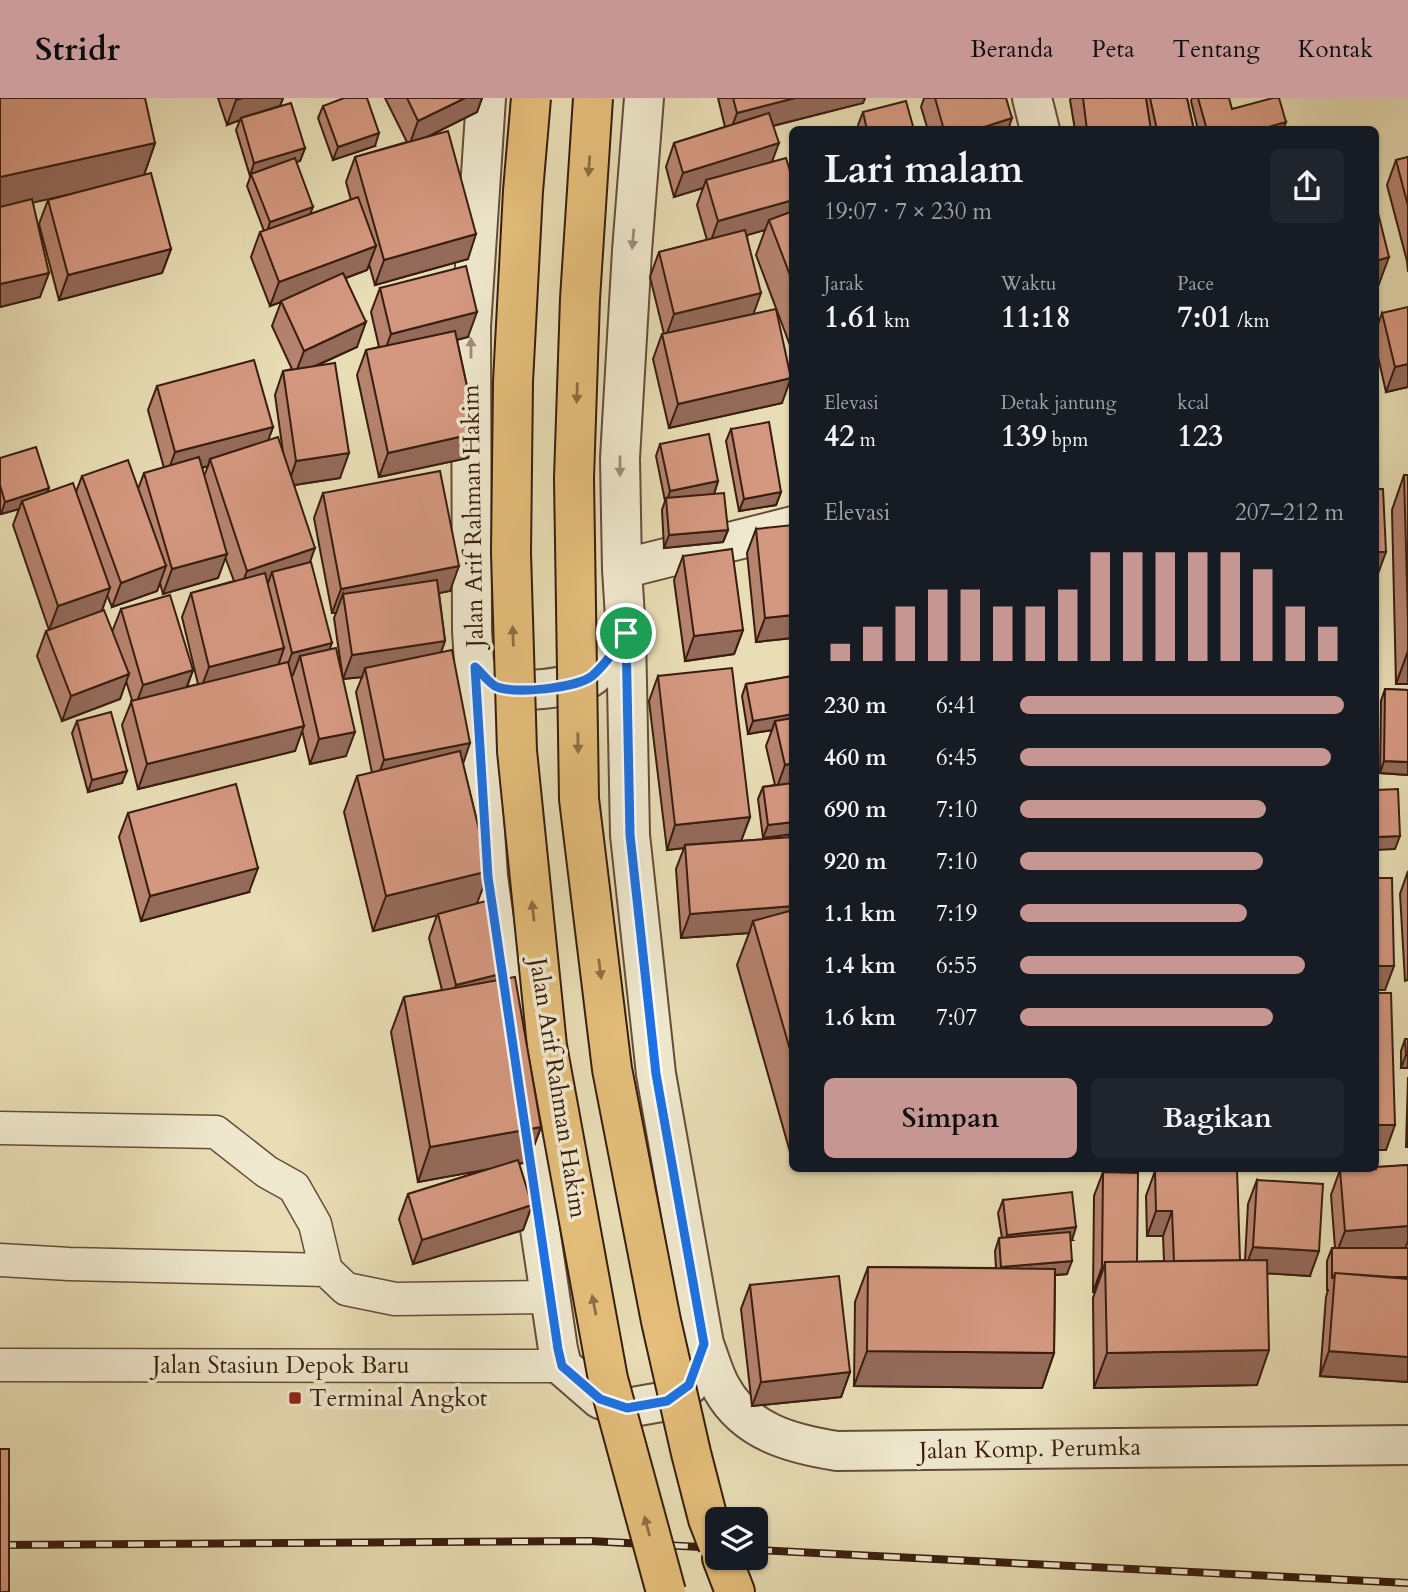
<!DOCTYPE html>
<html lang="id">
<meta charset="utf-8">
<style>
:root{--surface:#171b24;--page:#20242c;--text:#f1f3f6;--muted:#9ea1a6;--accent:#c59692}
body{margin:0;font-family:Cardo,serif;background:var(--page);color:var(--text);height:100vh;display:flex;flex-direction:column;font-size:26px;white-space:nowrap}
*{box-sizing:border-box;margin:0}
p{font-size:23px;color:var(--muted)}
.icon{flex:none;width:38px;height:38px;fill:none;stroke:currentColor;stroke-width:2;stroke-linecap:round;stroke-linejoin:round}
.map{position:relative;flex:1;overflow:hidden}
.drawer{position:absolute;left:789px;top:28px;width:590px;height:1046px;display:flex;flex-direction:column;background:var(--surface);border-radius:10px;box-shadow:0 2px 5px #0004}
.drawer>*{flex:none}
.fabs{position:absolute;left:705px;top:1409px;display:grid;gap:14px}
.fabs a{display:grid;place-items:center;width:63px;height:63px;border-radius:10px;background:var(--surface);box-shadow:0 2px 5px #0004;font-size:35px}
.pin{position:absolute;display:grid;place-items:center;width:60px;height:60px;color:#fff;margin:-30px;border:4px solid #fff;border-radius:50%;box-shadow:0 2px 7px #0007}
.round{display:grid;place-items:center;flex:none;width:74px;height:74px;border-radius:10px;background:var(--page)}
.head{display:flex;align-items:center;justify-content:space-between;height:119px;padding:0 35px}
h1{font-size:38px;font-weight:700;line-height:52px}
.stats{display:grid;grid-template-columns:repeat(3,1fr);gap:10px;height:119px;padding:7px 35px}
.stats div{display:grid;align-content:center}
.stats b{font-size:30px;font-weight:700}
.stats small{font-size:19px;font-weight:400}
.stats p{font-size:19px}
.chart{height:196px;padding:14px 35px}
.chart p{display:flex;justify-content:space-between}
.chart svg{width:100%;height:126px;margin-top:7px;stroke:var(--accent);stroke-width:6}
.cta{display:flex;gap:14px;margin-top:auto;padding:14px 35px}
.cta a{flex:1;height:80px;border-radius:10px;background:var(--accent);color:#111;font-size:28px;font-weight:700;line-height:80px;text-align:center}
.cta a+a{background:var(--page);color:var(--text)}
ul{padding:0 35px;list-style:none;font-size:23px}
li{display:grid;grid-template-columns:112px 84px 1fr;align-items:center;height:52px}
li i{height:18px;border-radius:9px;background:var(--accent)}
header{display:flex;align-items:center;gap:42px;box-sizing:border-box;height:98px;padding:0 35px;background:var(--accent);color:#111}
header strong{font-size:33px}
nav{display:flex;gap:38px;margin-inline-start:auto;font-size:24px}
.map>svg:first-child{display:block}
.lines{fill:none;stroke-linecap:round;stroke-linejoin:round}
.service-casing{stroke:#644d38;stroke-width:35}
.minor-casing{stroke:#644d38;stroke-width:42}
.trunk-casing{stroke:#381d0f;stroke-width:42}
.service{stroke:#f0e9cf;stroke-width:32}
.minor{stroke:#f0e9cf;stroke-width:38}
.trunk{stroke:#e4be7a;stroke-width:38}
.rail-casing{stroke:#381d0f;stroke-width:8}
.rail{stroke:#f0e9cf;stroke-width:5;stroke-dasharray:16;stroke-linecap:butt}
.trunk-bridge-casing{stroke:#381d0f;stroke-width:42;stroke-linecap:butt}
.trunk-bridge{stroke:#e4be7a;stroke-width:38}
.wall{fill:#b6836e;stroke:#381d0f;stroke-width:2;fill-rule:evenodd}
.shaded-wall{fill:#946a5a;stroke:#381d0f;stroke-width:2}
.building{fill:#d49880;stroke:#381d0f;stroke-width:2}
.oneway{fill:#8e6e44}
.oneway2{fill:#9d8d79}
.route-casing{stroke:#fff;stroke-width:14}
.route{stroke:#1a73e8;stroke-width:9}
.poi-dot{fill:#8f2418;stroke:#f0e9cf;stroke-width:2.5}
.labels{text-anchor:middle;dominant-baseline:central;stroke-width:7;stroke-linejoin:round;paint-order:stroke}
.street-label{font-size:24px;fill:#381d0f;stroke:#f0e9cf}
.poi-label{font-size:24px;fill:#381d0f;stroke:#f0e9cf;text-anchor:start}
</style>
<header>
<strong>Stridr</strong>
<nav><a>Beranda</a><a>Peta</a><a>Tentang</a><a>Kontak</a></nav>
</header>
<div class="map">
<svg width="1408" height="1494" viewBox="0 0 1408 1494">
<rect width="100%" height="100%" fill="#e8ddb5"/>
<filter id="stains"><feTurbulence type="fractalNoise" baseFrequency=".00286" numOctaves="4"/><feColorMatrix values="0 0 0 0 .2 0 0 0 0 .09 0 0 0 0 .02 0 0 0 .5 -.17"/></filter>
<radialGradient id="worn" r=".72"><stop offset=".6" stop-color="#630" stop-opacity="0"/><stop offset="1" stop-color="#630" stop-opacity=".3"/></radialGradient>
<g class="lines">
<defs>
<path id="service" d="M0 1030 216 1034 267 1074 294 1089 315 1126 326 1172 346 1191 395 1201 550 1199
M0 1162 69 1166 326 1172
M0 1267 562 1268"/>
<path id="minor" d="M486 0 471 229 472 533 488 779 510 934
M1032 0 1040 32
M622 471 793 428
M487 580C490 582 492 586 495 588 512 597 577 590 592 578 606 566 616 551 626 535
M522 1011 558 1251 562 1268 600 1301 627 1310 667 1303 689 1287 704 1246 656 976 630 737 626 535 622 471 620 360 632 153 644 0
M704 1246C710 1261 714 1278 722 1291 746 1334 792 1346 837 1353L1408 1347"/>
<path id="trunk" d="M722 1460 735 1494"/>
</defs>
<use href="#service" class="service-casing"/>
<use href="#minor" class="minor-casing"/>
<use href="#trunk" class="trunk-casing"/>
<use href="#service" class="service"/>
<use href="#minor" class="minor"/>
<use href="#trunk" class="trunk"/>
<defs>
<path id="rail" d="M0 1447 590 1443 718 1450
M756 1452 1408 1485"/>
</defs>
<use href="#rail" class="rail-casing"/>
<use href="#rail" class="rail"/>
<defs>
<path id="trunk-bridge" d="M531 0 523 93 513 284 511 455 517 653 547 948 608 1281 666 1494
M593 0 580 201 574 380 579 701 612 971 661 1223 691 1355 708 1421 718 1447"/>
</defs>
<use href="#trunk-bridge" class="trunk-bridge-casing"/>
<use href="#trunk-bridge" class="trunk-bridge"/>
</g>
<path class="wall" d="M0 0 155 45 144 77 171 151 162 175 59 202 39 126 48 102 77 94 33 104 40 199 0 209Z
M218 0H283L280 8 305 50 300 63 296 64 310 116 351 102 346 84 355 59 407 44 385 0H482L477 14 427 39 468 161 375 187 369 166 367 172 346 180 357 249 316 268 340 380 294 387 310 465 329 552 346 658 310 666 302 632 295 653 138 691 122 627 132 602 126 583 120 601 62 623 37 558 46 533 49 532 13 427 19 411 1 416 0 414V360L48 394H76L82 378 138 391 144 375 164 370 148 312 157 288 273 329 268 342 283 354 275 297 283 273 292 271 272 228 281 204 270 208 251 159 260 134 264 133 247 88 251 77 250 78 236 32 240 22 227 27ZM208 368 204 378 202 370ZM225 459 234 483 191 495 182 519 198 586 187 589 193 572 121 511 112 534 102 512 107 497 112 509 157 493 160 485 163 496 218 480Z
M718 0H865L863 5 773 28 772 64 793 83V250H791L756 157 765 132 747 137 753 216 782 305 669 330 653 261 662 236H664L650 179 659 154 707 142 697 107 703 90 674 99 666 69 674 45 725 29Z
M924 0H1006L1008 32H928L921 9Z
M1071 0H1187L1194 32H1075L1070 2Z
M1192 0H1198L1232 11 1286 24 1283 32H1198L1191 3Z
M323 8 375 48 333 62 318 20Z
M863 14 914 32H859L858 27Z
M1408 59V174L1407 163 1387 87 1396 62Z
M380 190 468 239 457 242 477 335 468 360 379 379 357 277 366 252 379 249 371 214Z
M1382 215 1408 289 1386 294 1376 250V232Z
M793 327V349L790 334Z
M731 331 781 394 776 407 739 413 726 343Z
M660 346 718 383 714 396 728 432 723 444 664 450 662 412 665 403 656 358Z
M1404 377H1408V586H1396L1392 412Z
M323 395 450 493 439 495 445 543 441 554 463 666 489 773 477 805 502 882 541 1029 528 1064 519 1066 532 1107 523 1132 413 1166 399 1121 408 1096 488 1071 418 1084 391 934 404 899 442 892 429 840 437 817 373 833 344 714 357 678 372 675 356 594 362 579 343 581 334 520 336 515H332L314 420Z
M756 431 793 540 756 544 747 455Z
M683 458 743 532 734 556 685 563 674 482Z
M658 578 750 719 741 743 793 739V1053L790 1054 737 867 749 835 681 840 676 771 684 750 667 752 649 603Z
M793 578V736L763 740 758 701 763 689 775 687 766 648 772 632 748 636 742 598 746 586Z
M1385 591 1408 592V677L1380 675 1381 603Z
M77 623 122 685 88 694 72 635Z
M128 715 249 794 141 823 119 739Z
M1408 773V882L1405 883 1400 796Z
M1405 941 1408 970H1401V953Z
M1408 979V1049H1406Z
M1408 1067V1143L1405 1150H1408V1284L1320 1278 1326 1199 1328 1192H1327V1163L1332 1150H1335L1331 1097 1340 1072Z
M1155 1073 1240 1162H1245L1248 1106 1257 1082 1310 1178 1267 1175 1257 1287 1094 1290 1093 1200 1095 1194H1093L1094 1098 1103 1074 1137 1164 1164 1163 1163 1138H1147L1146 1098Z
M1003 1102 1072 1142H1070L1067 1176 1055 1177 1054 1255 1042 1290 854 1288 855 1204 868 1169 996 1170 995 1153 999 1140H1002L998 1115Z
M750 1187 850 1274 841 1299 752 1308 741 1211Z"/>
<path class="shaded-wall" d="M243 0H283L280 8 241 20 240 22 227 27 236 2Z
M465 0H482L477 14 409 48 418 23Z
M795 0H865L863 5 728 39 737 15Z
M1012 20 1008 32H975Z
M1286 24 1283 32H1258Z
M379 35 375 48 333 62 338 49Z
M155 45 143 80 0 112V79Z
M779 45 770 69 706 82 703 90 674 99 683 75Z
M305 50 300 63 250 78 254 65Z
M793 102V114L769 122 765 132 709 148 718 123Z
M313 109 308 122 266 137 270 124Z
M476 136 468 161 375 187 384 162Z
M376 148 367 172 270 208 279 184Z
M171 151 162 175 59 202 68 177Z
M1389 159 1376 194V195V163Z
M49 175 40 199 0 209V186Z
M761 195 752 220 665 241 674 216Z
M477 214 468 239 382 260 391 236Z
M366 224 357 249 295 277 304 253Z
M1408 266V289L1386 294 1395 269Z
M791 280 782 305 669 330 678 306Z
M273 329 264 354 210 361 208 368 166 379 175 354Z
M477 335 468 360 379 379 388 355Z
M349 355 340 380 288 388 296 363Z
M718 383 714 396 667 403 670 393Z
M49 390 45 402 22 403 19 411 1 416 5 404Z
M781 394 776 407 739 413 744 401Z
M728 432 723 444 664 450 669 437Z
M315 450 306 475 272 474 267 488 238 497 247 473Z
M1376 454H1386L1377 478H1376Z
M227 456 218 480 163 496 172 471Z
M166 468 157 493 112 509 121 485Z
M459 468 450 493 346 513 343 496 336 515H332L341 491Z
M110 490 101 515 49 532 58 508Z
M793 517V540L756 544 765 520Z
M743 532 734 556 685 563 694 538Z
M445 543 436 568 365 570 362 579 343 581 352 557Z
M332 545 323 569 300 558 293 577 283 579 292 555Z
M284 550 276 574 200 593 209 569Z
M1408 553V586H1396Z
M193 572 184 596 134 612 143 587Z
M129 576 120 601 62 623 71 598Z
M793 616V628L775 623 772 632 748 636 753 623Z
M304 628 295 653 138 691 147 666Z
M355 634 346 658 310 666 319 641Z
M470 645 462 669 375 686 384 662Z
M1384 663 1408 664V677L1380 675Z
M793 665V688L776 692 785 667Z
M127 673 122 685 88 694 92 682Z
M750 719 741 743 685 747 684 750 667 752 675 727Z
M793 724V736L763 740 768 727Z
M1400 738 1395 751 1376 752V739Z
M258 770 249 794 141 823 150 798Z
M489 773 476 808 373 833 386 798Z
M793 808V832L753 823 749 835 681 840 690 816Z
M1376 868H1394L1385 892H1376Z
M504 875 495 899 447 912 456 887Z
M1406 957H1408V970H1401Z
M1376 1027H1395L1386 1052H1376Z
M541 1029 528 1064 418 1084 430 1049Z
M532 1107 523 1132 413 1166 422 1142Z
M1156 1113H1172L1163 1138H1147Z
M1408 1128V1143L1405 1152 1336 1157 1345 1133Z
M1076 1129 1072 1142 1003 1149 1007 1137Z
M1253 1149 1319 1153 1310 1178 1244 1174Z
M1072 1163 1067 1176 997 1182 1001 1169Z
M1102 1169H1104L1095 1194H1093Z
M1269 1252 1257 1287 1094 1290 1107 1255Z
M867 1253 1054 1255 1042 1290 854 1288Z
M1329 1253 1408 1259V1284L1320 1278Z
M850 1274 841 1299 752 1308 761 1284Z"/>
<path class="building" d="M0 0H145L155 45 0 79Z
M344 0H367L379 35 338 49 323 8Z
M407 0H465L418 23Z
M733 0H795L737 15Z
M935 0H1006L1012 20 975 32H944Z
M1083 0H1146L1151 32H1087Z
M1150 0H1187L1194 32H1157Z
M1198 0H1229L1232 11 1273 0H1279L1286 24 1258 32H1207Z
M906 3 914 32H867L863 14Z
M291 5 305 50 254 65 241 20Z
M769 15 779 45 683 75 674 45Z
M448 33 476 136 384 162 355 59Z
M1408 59V108L1396 62Z
M295 60 313 109 270 124 251 76Z
M786 60 793 83V102L718 123 706 82Z
M151 75 171 151 68 177 48 102Z
M358 99 376 148 279 184 260 134Z
M32 101 49 175 0 186V109Z
M1376 107 1389 159 1376 163Z
M793 113V185L769 122Z
M745 132 761 195 674 216 659 154Z
M466 168 477 214 391 236 380 190Z
M343 175 366 224 304 253 281 203Z
M1408 209V266L1395 269 1382 215Z
M776 211 791 280 678 306 662 236Z
M455 233 477 335 388 355 366 252Z
M254 262 273 329 175 354 157 288Z
M335 265 349 355 296 363 283 273Z
M769 324 781 394 744 401 731 331Z
M709 336 718 383 670 393 660 346Z
M278 339 315 450 247 473 210 361Z
M36 349 49 390 5 404 0 387V360Z
M199 359 227 456 172 471 144 375Z
M128 362 166 468 121 485 82 378Z
M440 373 459 468 341 491 323 395Z
M1404 377H1408V522Z
M73 385 110 490 58 508 22 403Z
M1376 391H1383L1386 454H1376Z
M724 395 728 432 669 437 666 400Z
M793 427V517L765 520 756 431Z
M732 451 743 532 694 538 683 458Z
M311 464 332 545 292 555 272 474Z
M265 475 284 550 209 569 191 495Z
M437 482 445 543 352 557 343 496Z
M170 497 193 572 143 587 121 511Z
M104 512 129 576 71 598 46 533Z
M336 550 355 634 319 641 300 558Z
M452 552 470 645 384 662 365 570Z
M288 564 304 628 147 666 131 603Z
M732 570 750 719 675 727 658 578Z
M793 578V616L753 623 746 586Z
M1385 591 1408 592V664L1384 663Z
M111 614 127 673 92 682 77 623Z
M793 620V665L785 667 775 623Z
M460 653 489 773 386 798 357 678Z
M793 685V724L768 727 763 689Z
M236 686 258 770 150 798 128 715Z
M1398 691 1400 738 1376 739V692Z
M793 739V808L690 816 685 747Z
M1376 780H1392L1394 868H1376Z
M486 803 504 875 456 887 438 816Z
M793 812V962L753 823Z
M515 879 541 1029 430 1049 404 899Z
M1376 895H1391L1395 1027H1376Z
M1405 941H1408V957H1406Z
M518 1062 532 1107 422 1142 408 1096Z
M1408 1067V1128L1345 1133 1340 1072 1376 1071V1069Z
M1237 1071 1240 1162 1174 1163 1172 1113H1156L1155 1073Z
M1103 1074 1138 1075 1137 1164H1105L1104 1169H1102Z
M1257 1082 1323 1086 1319 1153 1253 1149Z
M1072 1094 1076 1129 1007 1137 1003 1102Z
M1070 1134 1072 1163 1001 1169 999 1140Z
M1332 1150H1408V1179H1392L1335 1175 1333 1180H1332Z
M1267 1162 1269 1252 1107 1255 1105 1164Z
M868 1169 1055 1171 1054 1255 867 1253Z
M1335 1175 1408 1181V1259L1329 1253Z
M839 1178 850 1274 761 1284 750 1187Z
M0 1351H9V1494H0Z"/>
<defs><path id="oneway-solid" d="M-6-.8H1V-3.2L6.5 0L1 3.2V.8H-6Z" transform="scale(1.75)"/></defs>
<g class="oneway">
<use href="#oneway-solid" transform="translate(589 68) rotate(94)"/>
<use href="#oneway-solid" transform="translate(577 295) rotate(92)"/>
<use href="#oneway-solid" transform="translate(513 538) rotate(-92)"/>
<use href="#oneway-solid" transform="translate(578 645) rotate(89)"/>
<use href="#oneway-solid" transform="translate(533 813) rotate(-96)"/>
<use href="#oneway-solid" transform="translate(600 871) rotate(83)"/>
<use href="#oneway-solid" transform="translate(594 1207) rotate(-101)"/>
<use href="#oneway-solid" transform="translate(647 1428) rotate(-105)"/>
</g>
<g class="oneway2">
<use href="#oneway-solid" transform="translate(633 141) rotate(95)"/>
<use href="#oneway-solid" transform="translate(471 250) rotate(-90)"/>
<use href="#oneway-solid" transform="translate(620 368) rotate(90)"/>
</g>
<g class="lines">
<defs>
<path id="route" d="M626 535 630 737 656 976 704 1246 689 1287 667 1303 627 1310 600 1301 562 1268 558 1251 488 779 475 569C481 574 488 584 495 588 513 597 577 590 592 578 606 566 616 551 626 535Z"/>
</defs>
<use href="#route" class="route-casing"/>
<use href="#route" class="route"/>
</g>
<rect class="poi-dot" x="288" y="1293" width="14" height="14" rx="3.5"/>
<g class="labels">
<g class="street-label">
<text transform="translate(473 418) rotate(-91)">Jalan Arif Rahman Hakim</text>
<text transform="translate(558 990) rotate(81)">Jalan Arif Rahman Hakim</text>
<text x="281" y="1267">Jalan Stasiun Depok Baru</text>
<text transform="translate(1030 1351) rotate(-1)">Jalan Komp. Perumka</text>
</g>
<g class="poi-label">
<text x="309" y="1300">Terminal Angkot</text>
</g>
</g>
<rect width="100%" height="100%" filter="url(#stains)"/>
<rect width="100%" height="100%" fill="url(#worn)"/>
</svg>
<div class="fabs">
<a><svg class="icon" aria-label="layers" viewBox="0 0 24 24"><path d="M12 4l9 5-9 5-9-5zM3 14l9 5 9-5"/></svg></a>
</div>
<div class="pin" style="left:626px;top:535px;background:#1e9e55"><svg class="icon" aria-label="arrive" viewBox="0 0 24 24"><path d="M6 21V4h12l-3 4 3 4H6"/></svg></div>
<section class="drawer">
<div class="head"><div><h1>Lari malam</h1><p>19:07 · 7 × 230 m</p></div><a class="round"><svg class="icon" aria-label="share" viewBox="0 0 24 24"><path d="M12 15V3M7 8l5-5 5 5M5 13v7h14v-7"/></svg></a></div>
<div class="stats">
<div><p>Jarak</p><b>1.61<small> km</small></b></div>
<div><p>Waktu</p><b>11:18</b></div>
<div><p>Pace</p><b>7:01<small> /km</small></b></div>
</div>
<div class="stats">
<div><p>Elevasi</p><b>42<small> m</small></b></div>
<div><p>Detak jantung</p><b>139<small> bpm</small></b></div>
<div><p>kcal</p><b>123</b></div>
</div>
<div class="chart"><p><span>Elevasi</span>207–212 m</p>
<svg viewBox="0 0 160 44" preserveAspectRatio="none"><path d="M5 44V38M15 44V32M25 44V25M35 44V19M45 44V19M55 44V25M65 44V25M75 44V19M85 44V6M95 44V6M105 44V6M115 44V6M125 44V6M135 44V12M145 44V25M155 44V32"/></svg>
</div>
<ul>
<li><b>230 m</b>6:41<i style="width:100%"></i></li>
<li><b>460 m</b>6:45<i style="width:96%"></i></li>
<li><b>690 m</b>7:10<i style="width:76%"></i></li>
<li><b>920 m</b>7:10<i style="width:75%"></i></li>
<li><b>1.1 km</b>7:19<i style="width:70%"></i></li>
<li><b>1.4 km</b>6:55<i style="width:88%"></i></li>
<li><b>1.6 km</b>7:07<i style="width:78%"></i></li>
</ul>
<div class="cta"><a>Simpan</a><a>Bagikan</a></div>
</section>
</div>
